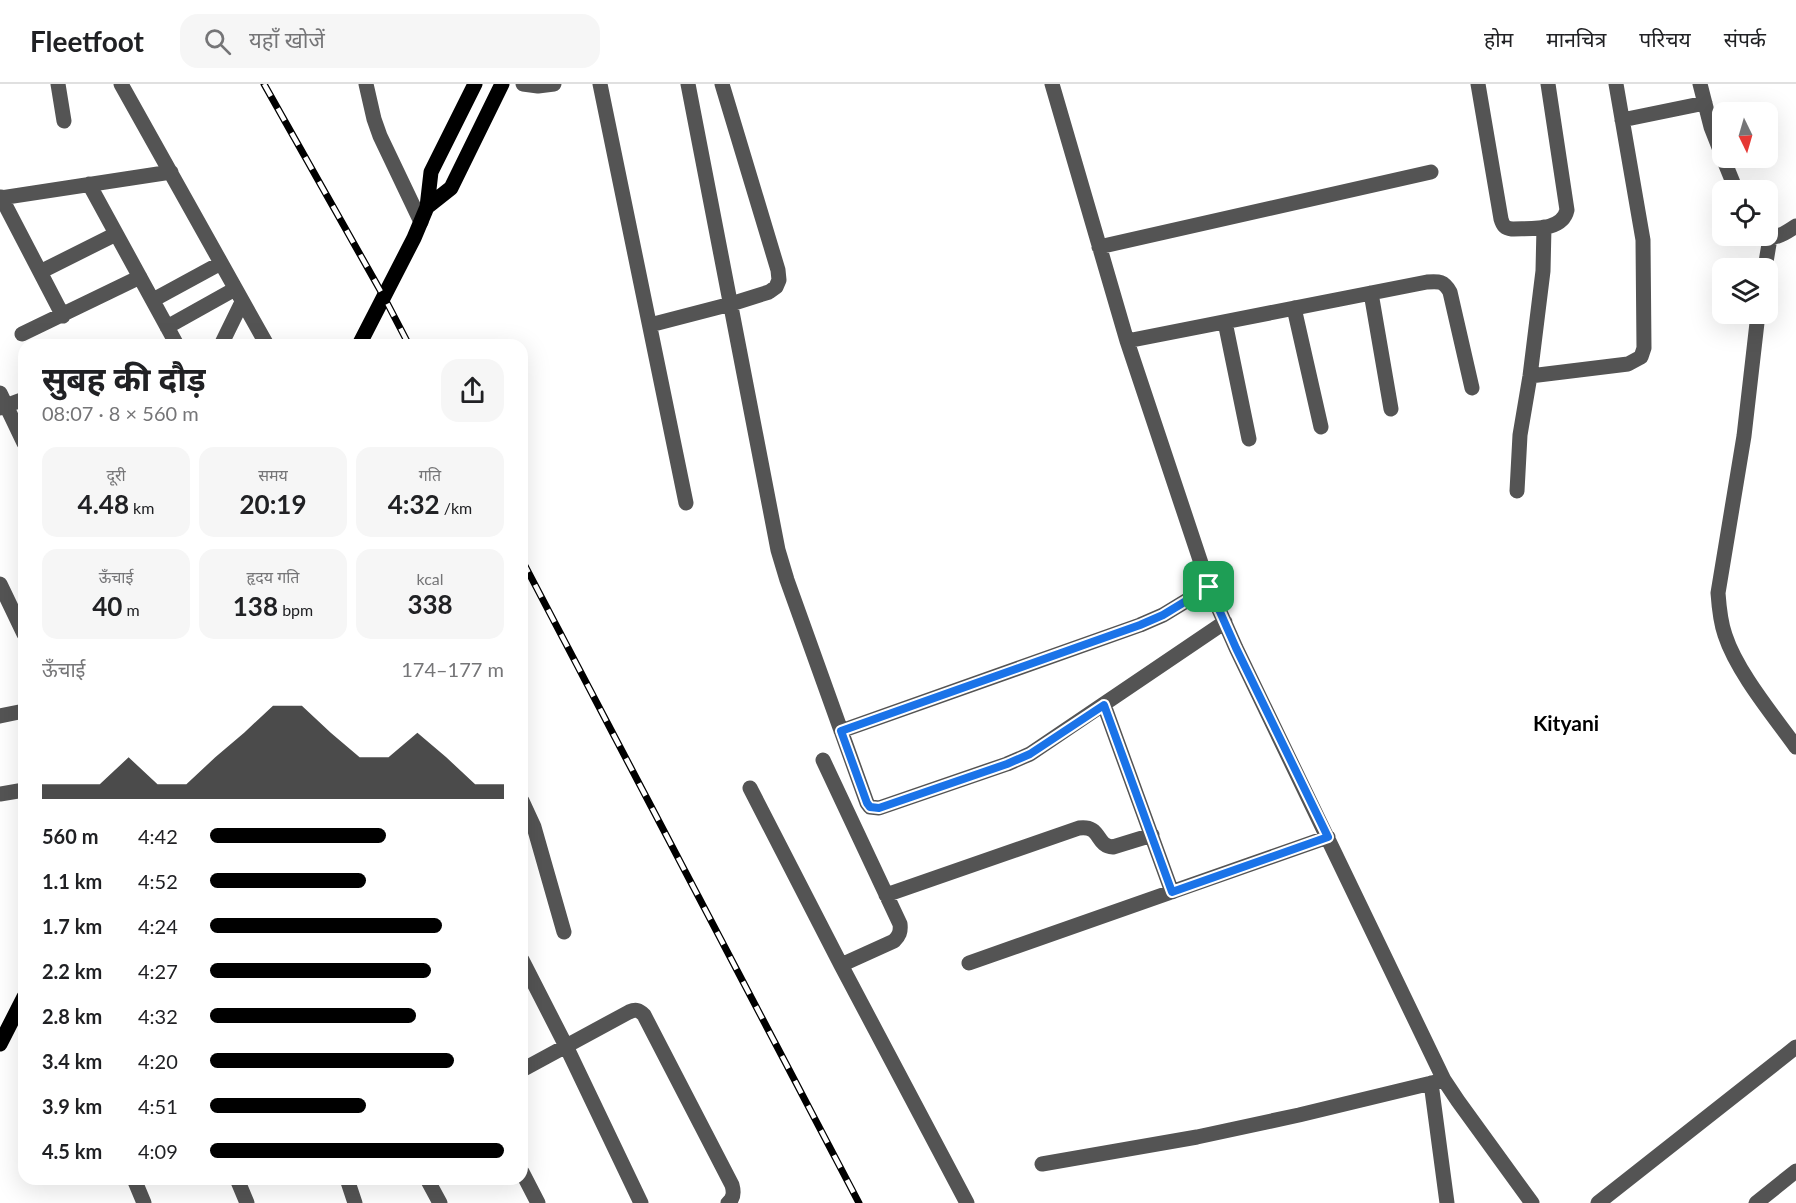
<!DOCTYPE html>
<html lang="hi">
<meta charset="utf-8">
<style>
:root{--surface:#fff;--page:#f6f6f6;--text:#202124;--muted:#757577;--line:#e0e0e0;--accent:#000}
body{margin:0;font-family:Lato,"Noto Sans Devanagari",sans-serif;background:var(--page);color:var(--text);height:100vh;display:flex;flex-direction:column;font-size:22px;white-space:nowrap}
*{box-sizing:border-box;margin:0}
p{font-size:20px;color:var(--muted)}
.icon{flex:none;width:33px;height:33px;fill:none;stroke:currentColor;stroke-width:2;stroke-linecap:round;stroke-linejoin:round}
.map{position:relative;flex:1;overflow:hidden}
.details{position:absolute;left:18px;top:255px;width:510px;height:846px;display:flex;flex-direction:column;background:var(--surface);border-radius:18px;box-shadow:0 6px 24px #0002}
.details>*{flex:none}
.needle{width:39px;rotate:175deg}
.fabs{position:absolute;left:1712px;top:18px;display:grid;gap:12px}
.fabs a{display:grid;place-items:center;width:66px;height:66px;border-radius:12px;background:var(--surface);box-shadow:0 6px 24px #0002;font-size:30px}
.pin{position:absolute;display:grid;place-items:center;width:51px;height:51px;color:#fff;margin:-26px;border-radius:12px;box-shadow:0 3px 9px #0006}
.round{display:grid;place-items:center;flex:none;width:63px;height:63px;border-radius:18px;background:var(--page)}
.overview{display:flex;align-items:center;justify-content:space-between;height:102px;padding:0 24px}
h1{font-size:33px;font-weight:700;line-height:45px}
.stats{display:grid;grid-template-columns:repeat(3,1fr);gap:9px;height:102px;padding:6px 24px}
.stats div{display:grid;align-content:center;border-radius:15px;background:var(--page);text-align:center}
.stats b{font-size:26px;font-weight:700}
.stats small{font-size:16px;font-weight:400}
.stats p{font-size:16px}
.chart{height:168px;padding:12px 24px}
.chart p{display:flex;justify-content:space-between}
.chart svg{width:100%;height:108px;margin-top:6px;fill:var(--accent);opacity:.7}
ul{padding:0 24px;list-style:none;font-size:20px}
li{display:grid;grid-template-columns:96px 72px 1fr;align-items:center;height:45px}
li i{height:15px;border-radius:8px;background:var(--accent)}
header{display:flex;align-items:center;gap:36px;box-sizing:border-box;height:84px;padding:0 30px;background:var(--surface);border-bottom:2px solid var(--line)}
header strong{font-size:28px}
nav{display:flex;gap:33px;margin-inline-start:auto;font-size:21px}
.search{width:420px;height:54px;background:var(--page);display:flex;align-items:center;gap:15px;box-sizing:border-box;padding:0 21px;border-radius:18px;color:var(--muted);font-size:22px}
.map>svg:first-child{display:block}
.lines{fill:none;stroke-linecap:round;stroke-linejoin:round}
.minor{stroke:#545454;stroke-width:15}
.major{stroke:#000;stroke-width:15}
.rail-casing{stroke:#000;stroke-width:7}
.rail{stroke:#fff;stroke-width:4.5;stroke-dasharray:14;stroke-linecap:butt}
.route-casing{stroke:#fff;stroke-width:12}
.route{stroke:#1a73e8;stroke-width:8}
.labels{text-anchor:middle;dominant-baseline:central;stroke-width:4.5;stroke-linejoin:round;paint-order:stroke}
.quarter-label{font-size:21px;font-weight:bold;fill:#000;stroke:#fff}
</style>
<header>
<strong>Fleetfoot</strong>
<div class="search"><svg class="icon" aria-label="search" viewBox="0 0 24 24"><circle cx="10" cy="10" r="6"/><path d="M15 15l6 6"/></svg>यहाँ खोजें</div>
<nav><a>होम</a><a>मानचित्र</a><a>परिचय</a><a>संपर्क</a></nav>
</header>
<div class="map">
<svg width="1796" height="1119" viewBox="0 0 1796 1119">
<rect width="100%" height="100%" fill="#fff"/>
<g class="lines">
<path class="minor" d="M58 0 64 37
M121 0 267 261
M366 0 374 35 380 52 421 138
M523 0 538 2 554 0
M600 0 686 419
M688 0 778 466 787 496 867 719 870 723 879 724 1007 680 1030 670 1225 538
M1052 0 1127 257 1209 503 1236 564 1444 996 1458 1017 1532 1119
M1478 0 1501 135C1503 142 1505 144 1512 145 1530 144 1562 148 1567 126L1548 0
M1700 0 1711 43 1722 71
M1622 36 1705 19
M1723 74 1736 106
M89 100 177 261
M1 113 63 232
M0 114 171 88
M1759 152C1774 157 1784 150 1796 142
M1099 163 1431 88
M1765 184 1770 154
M40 188 116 150
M1371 209 1391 325
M153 216 221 179
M1294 224 1321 343
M1758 230 1744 352 1718 509C1719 523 1720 537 1725 551 1737 588 1773 631 1796 663
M1225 238 1249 355
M650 241 731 220 769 208 776 203 779 196 778 186 722 0
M167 243 235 205
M22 250 140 193
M1127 257 1427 198C1439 197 1444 197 1450 208L1472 304
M221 261 242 218
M1530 292 1628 280 1641 273 1644 264 1643 156 1616 0
M0 309 24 359
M0 324 24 315
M1517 407 1520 351 1530 292 1543 187 1544 143
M0 500 24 550
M1104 621 1172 808
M0 632 24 627
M841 647 1140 541 1163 531 1209 503
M823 676 900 840C901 848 899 852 894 857L841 881
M750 704 841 881 967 1119
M0 710 24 706
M522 717 534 743 564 848
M886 811 1079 744C1102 741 1095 762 1113 763L1152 751
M522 876 566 962 641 1119
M969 879 1328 753
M522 986 629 928C636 925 639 926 644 931L732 1101C734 1108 734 1114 728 1119
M1431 999 1447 1119
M1042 1080 1197 1053 1299 1031 1444 996
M522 1088 538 1119
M134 1095 144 1119
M237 1095 247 1119
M347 1095 355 1119
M427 1095 440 1119
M1598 1119 1796 963
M1756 1119 1796 1087"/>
<path class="major" d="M427 123 451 104 502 0
M359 261 414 154 427 123 431 88 475 0
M0 960 24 913"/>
<defs>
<path id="rail" d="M264 0 384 213 409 261
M522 476 859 1119"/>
</defs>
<use href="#rail" class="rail-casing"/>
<use href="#rail" class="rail"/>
</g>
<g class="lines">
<defs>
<path id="route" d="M1209 503 1236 564 1328 753 1172 808 1104 621 1030 670 1007 680 879 724 870 723 867 719 841 647 1140 541 1163 531Z"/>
</defs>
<use href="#route" class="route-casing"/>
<use href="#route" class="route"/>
</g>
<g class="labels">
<g class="quarter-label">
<text x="1566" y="638">Kityani</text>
</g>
</g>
</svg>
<div class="fabs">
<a><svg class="needle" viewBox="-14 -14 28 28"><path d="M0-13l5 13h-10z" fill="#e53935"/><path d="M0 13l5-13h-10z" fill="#757577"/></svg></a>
<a><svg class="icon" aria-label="locate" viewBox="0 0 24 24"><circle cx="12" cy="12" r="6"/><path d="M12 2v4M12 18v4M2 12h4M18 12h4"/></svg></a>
<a><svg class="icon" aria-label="layers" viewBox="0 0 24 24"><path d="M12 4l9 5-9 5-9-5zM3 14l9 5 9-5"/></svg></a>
</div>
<div class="pin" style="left:1209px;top:503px;background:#1e9e55"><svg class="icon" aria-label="arrive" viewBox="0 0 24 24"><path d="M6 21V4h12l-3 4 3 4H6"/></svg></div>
<section class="details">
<div class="overview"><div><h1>सुबह की दौड़</h1><p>08:07 · 8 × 560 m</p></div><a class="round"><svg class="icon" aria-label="share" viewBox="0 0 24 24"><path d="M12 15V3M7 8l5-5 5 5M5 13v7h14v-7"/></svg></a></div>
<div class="stats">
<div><p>दूरी</p><b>4.48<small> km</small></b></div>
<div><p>समय</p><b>20:19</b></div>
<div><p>गति</p><b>4:32<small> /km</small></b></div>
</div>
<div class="stats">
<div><p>ऊँचाई</p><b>40<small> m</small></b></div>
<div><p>हृदय गति</p><b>138<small> bpm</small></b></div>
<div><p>kcal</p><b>338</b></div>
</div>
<div class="chart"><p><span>ऊँचाई</span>174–177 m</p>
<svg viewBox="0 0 160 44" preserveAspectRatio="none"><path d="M0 44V38L10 38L20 38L30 27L40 38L50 38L60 27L70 17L80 6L90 6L100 17L110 27L120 27L130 17L140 27L150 38L160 38V44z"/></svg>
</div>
<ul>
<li><b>560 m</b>4:42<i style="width:60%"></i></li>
<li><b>1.1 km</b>4:52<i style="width:53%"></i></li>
<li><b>1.7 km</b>4:24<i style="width:79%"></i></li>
<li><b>2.2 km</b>4:27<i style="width:75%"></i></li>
<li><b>2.8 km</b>4:32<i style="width:70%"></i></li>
<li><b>3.4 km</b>4:20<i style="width:83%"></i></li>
<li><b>3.9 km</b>4:51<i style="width:53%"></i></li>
<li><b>4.5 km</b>4:09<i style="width:100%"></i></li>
</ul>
</section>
</div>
